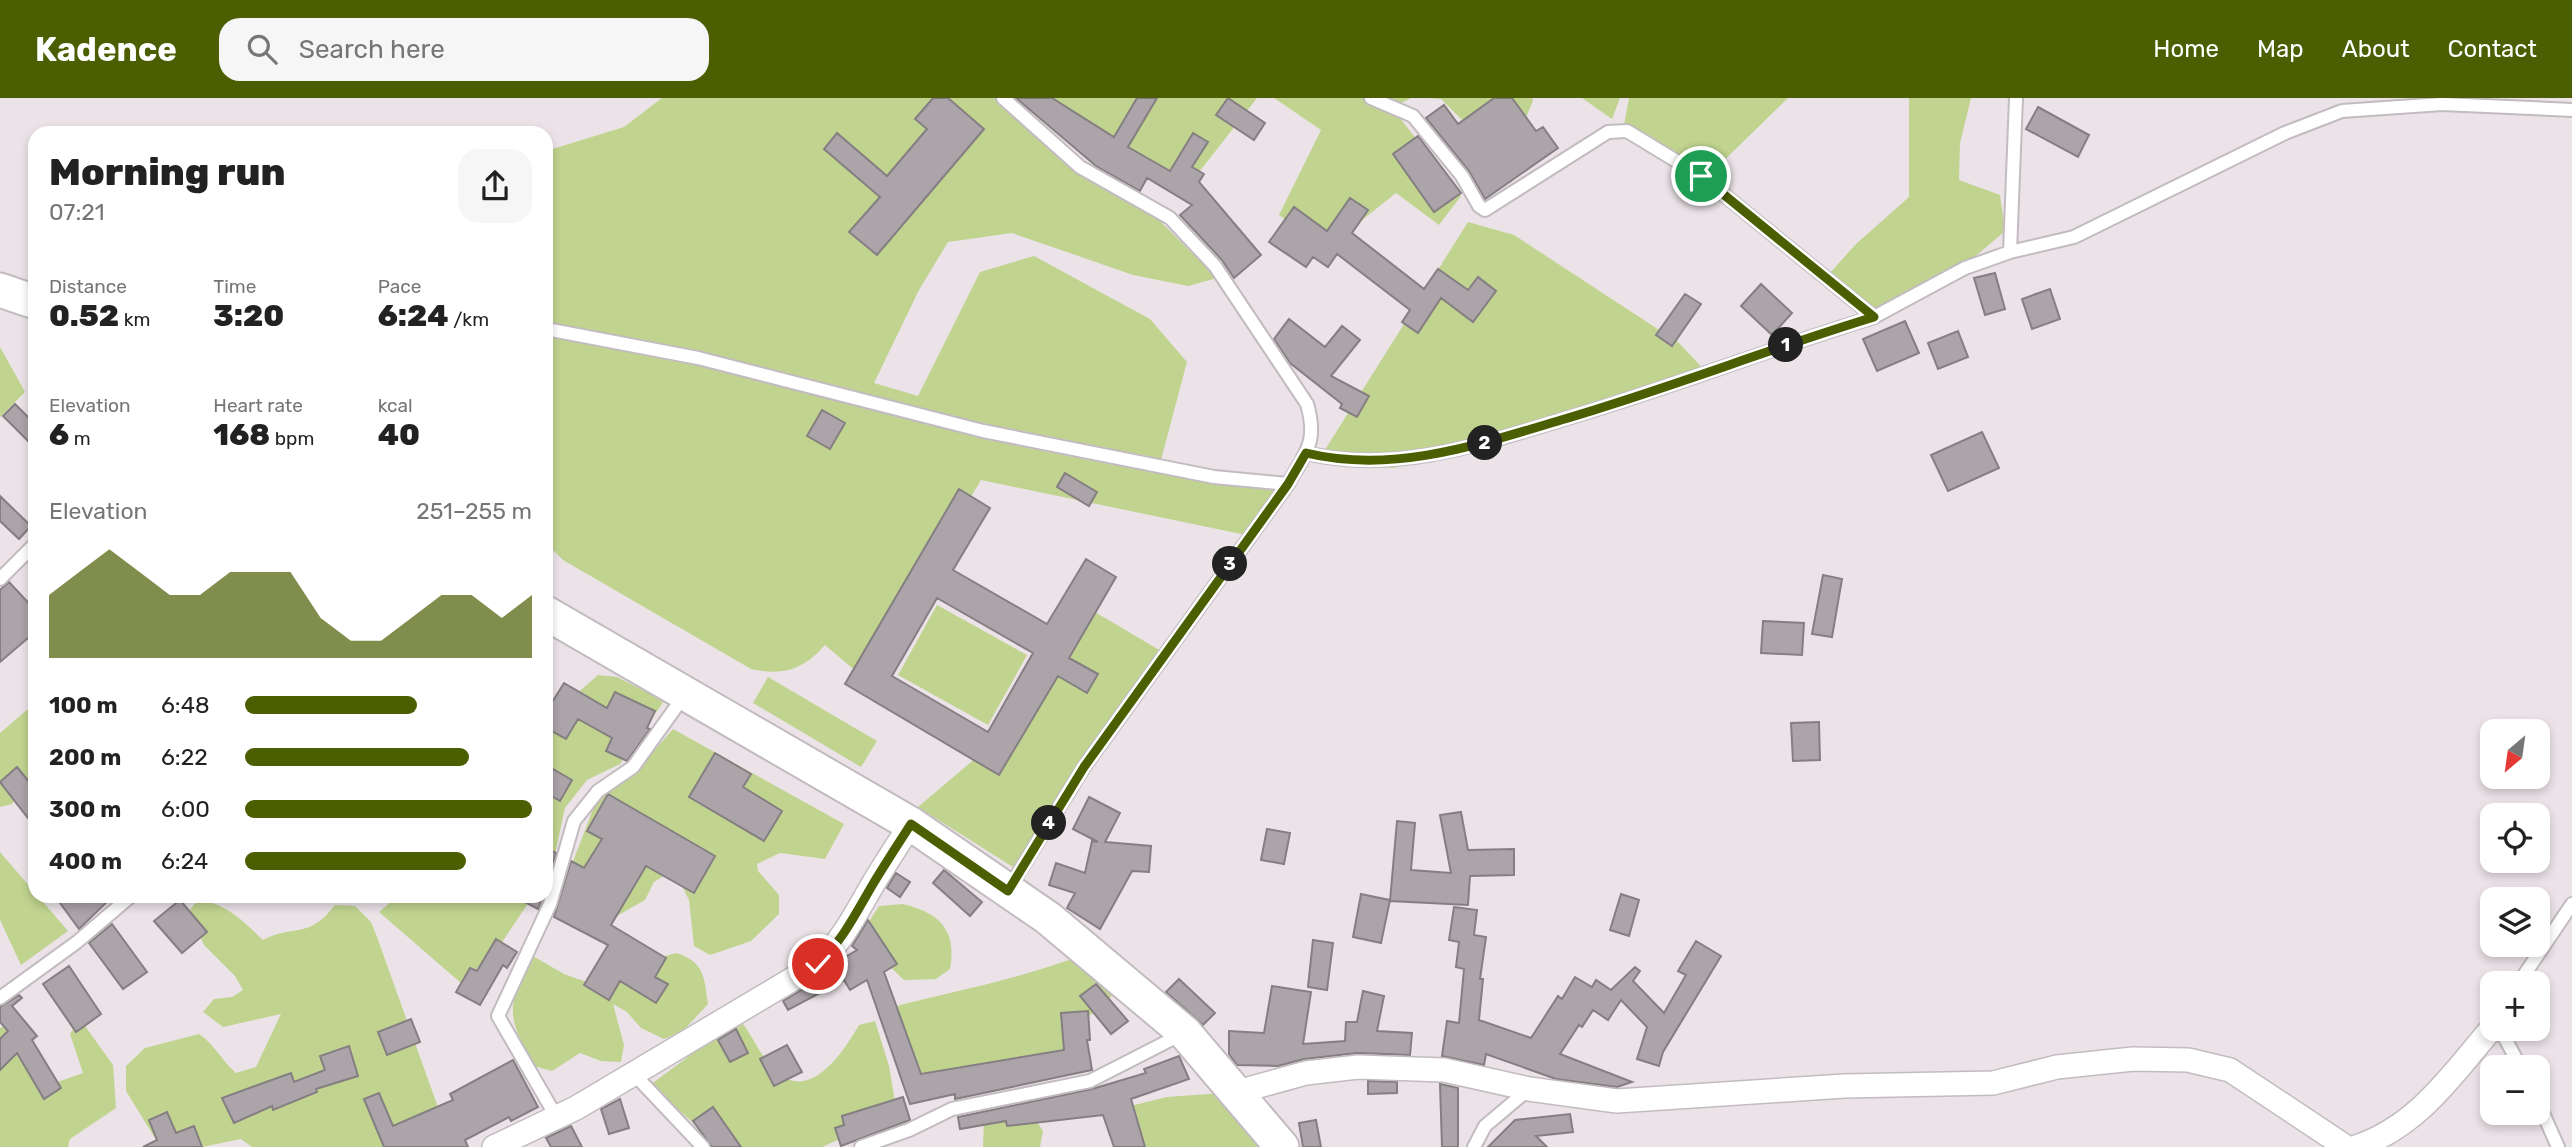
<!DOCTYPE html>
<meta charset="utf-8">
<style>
:root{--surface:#fff;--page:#f6f6f6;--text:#222;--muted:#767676;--accent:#4c5e02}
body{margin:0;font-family:Rubik,sans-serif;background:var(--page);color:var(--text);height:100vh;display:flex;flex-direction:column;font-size:26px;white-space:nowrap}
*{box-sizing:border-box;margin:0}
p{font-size:23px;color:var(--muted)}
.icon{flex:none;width:38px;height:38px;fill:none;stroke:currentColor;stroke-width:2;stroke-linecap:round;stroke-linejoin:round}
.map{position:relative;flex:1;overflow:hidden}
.drawer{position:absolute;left:28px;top:28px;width:525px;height:777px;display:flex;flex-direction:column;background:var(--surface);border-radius:21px;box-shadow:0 4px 10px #0003}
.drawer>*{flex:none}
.needle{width:46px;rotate:209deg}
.tools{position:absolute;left:2480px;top:621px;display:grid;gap:14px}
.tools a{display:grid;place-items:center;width:70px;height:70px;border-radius:14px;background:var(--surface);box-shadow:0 4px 10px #0003;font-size:35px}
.pin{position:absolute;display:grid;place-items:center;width:60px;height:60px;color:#fff;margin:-30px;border:4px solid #fff;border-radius:50%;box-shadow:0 2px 7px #0007}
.km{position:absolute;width:35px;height:35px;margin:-18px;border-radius:50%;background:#222;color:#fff;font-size:19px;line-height:35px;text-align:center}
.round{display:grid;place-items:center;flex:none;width:74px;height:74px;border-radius:21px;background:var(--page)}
.headline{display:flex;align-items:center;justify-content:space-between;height:119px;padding:0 21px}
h1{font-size:38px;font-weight:800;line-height:52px}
.figures{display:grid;grid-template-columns:repeat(3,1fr);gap:10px;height:119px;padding:7px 21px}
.figures div{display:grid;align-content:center}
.figures b{font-size:30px;font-weight:800}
.figures small{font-size:19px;font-weight:400}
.figures p{font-size:19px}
.chart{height:196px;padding:14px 21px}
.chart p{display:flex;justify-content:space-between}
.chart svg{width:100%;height:126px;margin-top:7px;fill:var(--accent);opacity:.7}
ul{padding:0 21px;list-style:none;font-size:23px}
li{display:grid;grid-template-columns:112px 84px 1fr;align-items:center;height:52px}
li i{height:18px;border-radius:9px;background:var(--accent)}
header{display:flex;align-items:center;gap:42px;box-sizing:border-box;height:98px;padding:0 35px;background:var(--accent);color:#fff}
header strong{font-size:33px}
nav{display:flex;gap:38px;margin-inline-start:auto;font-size:24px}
.search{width:490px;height:63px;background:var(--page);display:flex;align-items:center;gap:18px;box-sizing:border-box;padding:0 24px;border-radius:21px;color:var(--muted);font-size:26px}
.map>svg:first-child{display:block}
.green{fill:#c0d48f}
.building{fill:#aba4a9;stroke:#857e82;stroke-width:2;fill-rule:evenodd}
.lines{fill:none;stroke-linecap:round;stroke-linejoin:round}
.lane-casing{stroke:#c2bbc0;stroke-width:16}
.street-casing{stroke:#c2bbc0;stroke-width:26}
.secondary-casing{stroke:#c2bbc0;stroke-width:37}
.lane{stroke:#fff;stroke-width:12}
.street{stroke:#fff;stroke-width:23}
.secondary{stroke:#fff;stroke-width:33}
.route-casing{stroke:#fff;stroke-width:14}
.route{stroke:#4c5e02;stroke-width:9}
</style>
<header>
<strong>Kadence</strong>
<div class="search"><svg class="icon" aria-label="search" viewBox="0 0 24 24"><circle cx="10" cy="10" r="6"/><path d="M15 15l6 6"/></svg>Search here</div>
<nav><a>Home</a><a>Map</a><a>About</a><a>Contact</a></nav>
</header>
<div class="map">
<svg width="2572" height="1049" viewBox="0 0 2572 1049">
<rect width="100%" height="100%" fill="#ebe3e8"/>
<path class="green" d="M662 0H1001L1073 71 1153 116 1217 180 1188 188 1133 177 1012 135 948 144 919 192 874 285 918 298 980 174 1034 158 1150 221 1187 264 1158 373 1218 386 1280 389 1246 437 981 382 864 580 825 547C803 572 783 578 751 571L563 462 546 445V53L624 29Z
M1040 0H1257L1192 83 1132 72Z
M1274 0H1411L1392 10 1461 98 1439 127 1396 95 1327 150 1279 117 1321 32Z
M1427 0H1532L1533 3 1524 24 1492 43 1460 20 1441 1Z
M1582 0H1620L1612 21Z
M1629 0H1788L1708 78 1624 27Z
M1909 0H1971L1960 45 1959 82 2000 97 2005 133 1964 168 1882 218 1829 176 1856 146 1909 99Z
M1468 124 1514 137 1679 245 1708 276 1469 353 1393 370 1318 363Z
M0 249 25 294 0 319Z
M937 507 1027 557 988 627 898 577Z
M1083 507 1161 553 1016 771 918 709 984 653Z
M598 577 617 579 664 603 620 666 587 682 565 710 552 770 546 779V616L573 599Z
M768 579 877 643 861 669 753 605Z
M35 605V673L12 706 0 709V635Z
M673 631 844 726 825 761 780 755 757 766 758 773 779 797V816L751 843 710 857 694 848 689 802 674 772 654 784 645 802 615 819 565 784 597 701 632 678Z
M0 754 68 833 21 867 0 822Z
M398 798H533L496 853 461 885 379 814Z
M198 802C226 805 243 823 263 842 294 826 308 842 335 807L355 808 371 824 377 839 444 1026 401 1049H252L241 1041 202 1049 158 1045 126 993V968L145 950 199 936C215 947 222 963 236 975L256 969 281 916 223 929 203 914 214 901 232 899 243 892 235 878 204 847 189 813Z
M903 806C940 815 957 832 950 871L936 881 904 882 879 858 861 836 879 808Z
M677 855C705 865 704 879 708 906L683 933 664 941 641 930 627 914 613 906 624 947 621 964 601 963 580 955 552 973 534 968C506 917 506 909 533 858L564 876 598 888 628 867Z
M1084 856 1118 890 1103 909 1075 926 1077 963 914 988 892 909C957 892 1022 881 1084 856Z
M80 921 113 967 116 1010 70 1041 68 1049H0V930L11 926 49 987 83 975 70 936Z
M875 923 889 968 897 1015 822 1049H721L650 987 700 950 743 926C754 941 764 964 778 975 812 1004 845 951 859 927Z
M1222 995 1260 1049H1113L1128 1043 1122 1010 1167 999Z
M1029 1012 1043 1033 1040 1049H983L984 1020Z"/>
<path class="building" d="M933 0H948L984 31 877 157 849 134 880 99 824 51 837 35 887 78 927 31 915 21Z
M1016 0H1052L1114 39 1137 0H1157L1128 49 1170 73 1193 35 1208 44 1192 69 1204 76 1199 84 1261 157 1234 180 1222 162 1180 117 1192 107 1147 80 1140 93 1096 68Z
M1228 0 1265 25 1254 42 1216 17Z
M1494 0H1512L1536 33 1543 29 1558 50 1485 101 1469 73 1426 20 1444 7 1458 26Z
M2038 9 2089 37 2078 59 2026 31Z
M1418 38 1461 95 1434 114 1393 56Z
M1350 100 1368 112 1352 135 1424 191 1438 171 1468 192 1478 179 1496 193 1473 224 1441 200 1418 235 1402 224 1410 212 1337 156 1328 169 1313 159 1306 169 1269 144 1294 109 1327 133Z
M1995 175 2005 211 1985 217 1974 180Z
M1761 186 1792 215 1772 237 1741 208Z
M2050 191 2060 221 2032 231 2022 201Z
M1685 196 1701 206 1672 248 1656 237Z
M1289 221 1325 249 1342 228 1360 242 1331 278 1369 298 1357 319 1340 310 1342 306 1290 265 1274 241Z
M1905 223 1919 255 1877 273 1863 241Z
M1958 233 1968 259 1938 271 1928 245Z
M15 306 35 326V350L3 318Z
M822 312 845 325 830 351 807 338Z
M1982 334 1999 370 1948 393 1931 357Z
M1065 375 1097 394 1089 408 1057 389Z
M959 391 990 410 953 472 1047 526 1086 461 1116 479 1069 560 1098 576 1087 595 1058 578 999 677 845 586ZM937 500 1033 555 988 634 892 578Z
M0 398 31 428 19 441 0 423Z
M1823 477 1842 481 1832 539 1812 536Z
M9 484 35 512V534L0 564V492Z
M1763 523 1804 525 1802 557 1761 555Z
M564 585 607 610 615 594 655 613 647 630 650 631 627 663 606 653 612 640 578 621 566 641 546 630V614Z
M1819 624 1820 662 1793 663 1791 625Z
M715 655 751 676 743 689 782 713 764 743 689 699Z
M546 667 572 682 560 703 546 695Z
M17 669 35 691V729L0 684Z
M608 696 715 758 694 795 646 768 611 827 666 860 655 879 668 886 656 905 620 883 609 902 584 887 608 847 554 819 571 763 584 770 602 741 587 733Z
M1089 699 1120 715 1105 744 1151 748 1149 774 1132 773 1100 831 1067 810 1075 795 1049 787 1056 765 1085 775 1092 743 1098 744 1073 731Z
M1461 714 1468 752 1514 751V777L1470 778 1468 807 1390 803 1397 723 1415 725 1411 772 1451 775 1440 717Z
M1267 731 1290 735 1284 766 1261 762Z
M546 750 556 755 546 788Z
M944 772 982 804 970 818 933 785Z
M896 775 910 784 900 799 887 790Z
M1361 796 1390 802 1381 845 1353 839Z
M1621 796 1639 802 1629 838 1610 832Z
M55 798H113L79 831Z
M514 798H543L538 811Z
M180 802 207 834 182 855 154 823Z
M1454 809 1477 812 1474 837 1486 839 1480 881H1483L1479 922 1531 940 1558 898 1562 901 1575 879 1592 889 1596 882 1611 892 1635 869 1640 873 1633 883 1664 915 1686 877 1678 873 1696 843 1721 858 1663 954 1659 968 1637 961 1647 929 1621 902 1608 922 1593 912 1582 929 1579 927 1560 956 1632 984 1617 989 1556 981 1486 956 1484 967 1442 958 1447 923 1459 925 1464 871 1456 869 1459 844 1449 842Z
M868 822 897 866 884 874 921 976 1064 952 1061 915 1088 913 1090 942H1087L1092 972 955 1001V996L910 1006 867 882 850 892 844 882 788 912 783 903 825 878 842 861 857 852 852 848Z
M112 826 147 874 123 891 89 845Z
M496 841 517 854 507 870 503 867 480 907 456 894 470 870 477 873Z
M1313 842 1333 845 1327 892 1308 889Z
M69 868 101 916 76 934 43 886Z
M1179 881 1215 915 1203 927 1166 894Z
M1096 886 1128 923 1111 936 1080 898Z
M1272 888 1311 894 1303 946 1345 943 1346 924H1357L1363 893 1384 898 1377 933 1412 935 1410 957 1357 955 1304 961 1278 968 1237 967 1229 956V933L1264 935Z
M19 897 22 900 12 908 37 938 32 942 61 990 44 1001 17 955 0 972V941L8 933 0 924V909Z
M411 921 420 944 387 957 378 934Z
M736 931 748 955 730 964 718 942Z
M787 947 802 974 774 988 760 961Z
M349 948 358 978 316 991 317 994 273 1012 272 1008 234 1025 222 1000 291 975 294 984 325 972 320 958Z
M1179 958 1189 981 1131 1001 1145 1049H1114L1103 1017 1007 1028 1006 1023 960 1031 958 1019 1092 991 1146 975 1144 971Z
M513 962 538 1009 511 1023 509 1019 465 1042 468 1049H384L364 1001 379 995 393 1028 453 1002 450 996Z
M1368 983 1397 984V995L1368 996Z
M1440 986 1458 990V1049H1442Z
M903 999 910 1022 841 1048 835 1030 844 1027 842 1018Z
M620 1001 629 1030 609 1036 601 1011Z
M713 1009 741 1049H712L693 1023Z
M167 1014 176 1035 194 1028 202 1049H143L157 1042 149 1022Z
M1570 1016 1573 1034 1536 1038 1547 1049H1488L1515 1022Z
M1316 1022 1321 1049H1303L1299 1025Z
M571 1028 582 1049H551L546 1040Z"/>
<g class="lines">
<defs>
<path id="lane" d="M1003 0 1080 69 1170 120 1215 168 1307 306C1318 344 1306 354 1288 386L1084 669 1008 792
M1371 0 1413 18 1462 78 1479 108 1485 112 1608 34 1627 33 1701 78 1874 219 1965 170 2010 154 2016 0
M2010 154 2074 139 2285 35 2342 13 2442 6 2572 12
M546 231 698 260 983 333 1214 379 1288 386
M1306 355C1392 376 1479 347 1561 322 1667 291 1769 251 1874 219
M0 481 35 446
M2518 886 2572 806
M0 900 77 844 131 798
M2500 931 2521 970
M633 975 703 1049
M2538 1004 2558 1049
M557 1020 498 918 550 806 574 723 598 693 633 669 676 609 683 594
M861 1049 909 1032 952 1011 1090 983 1182 936
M1474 1049 1485 1028 1529 991"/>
<path id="street" d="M1237 994 1306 975 1358 969 1444 972 1529 991 1617 1003 1844 988 1993 985 2057 969 2133 961 2188 962 2230 972 2346 1049
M494 1049 576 1010 818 866C843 842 856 815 873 786 885 766 898 746 911 726
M2356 1049C2417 1029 2452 977 2492 930"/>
<path id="secondary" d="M0 192 35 204
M546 515 911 726 1048 820 1185 935 1282 1049"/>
</defs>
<use href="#lane" class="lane-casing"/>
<use href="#street" class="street-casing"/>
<use href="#secondary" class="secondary-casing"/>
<use href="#lane" class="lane"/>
<use href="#street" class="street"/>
<use href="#secondary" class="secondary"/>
</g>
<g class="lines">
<defs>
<path id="route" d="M818 866C843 842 856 815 873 786 885 766 898 746 911 726L1008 793 1084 669 1288 386 1306 355C1393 376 1478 347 1561 322 1667 291 1769 251 1874 219L1701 78"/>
</defs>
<use href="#route" class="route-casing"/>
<use href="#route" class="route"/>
</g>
</svg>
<div class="tools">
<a><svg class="needle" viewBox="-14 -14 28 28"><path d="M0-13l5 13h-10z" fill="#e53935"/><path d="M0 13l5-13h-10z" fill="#767676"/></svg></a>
<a><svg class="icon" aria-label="locate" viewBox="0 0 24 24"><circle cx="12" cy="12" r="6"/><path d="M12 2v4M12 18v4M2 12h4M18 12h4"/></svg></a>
<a><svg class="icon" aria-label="layers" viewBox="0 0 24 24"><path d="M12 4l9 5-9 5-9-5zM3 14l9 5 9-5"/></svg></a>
<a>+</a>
<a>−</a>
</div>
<div class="pin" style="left:1701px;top:78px;background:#1e9e55"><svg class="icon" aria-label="arrive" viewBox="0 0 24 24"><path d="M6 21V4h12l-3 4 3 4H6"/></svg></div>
<div class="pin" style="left:818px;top:866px;background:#d93025"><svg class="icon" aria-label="check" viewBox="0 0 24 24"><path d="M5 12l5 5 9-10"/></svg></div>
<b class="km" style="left:1786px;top:247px">1</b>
<b class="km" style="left:1485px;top:345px">2</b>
<b class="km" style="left:1230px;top:466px">3</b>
<b class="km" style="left:1049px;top:725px">4</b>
<section class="drawer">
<div class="headline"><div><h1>Morning run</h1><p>07:21</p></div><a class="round"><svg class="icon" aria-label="share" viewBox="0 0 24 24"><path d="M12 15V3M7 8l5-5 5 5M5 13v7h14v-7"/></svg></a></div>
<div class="figures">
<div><p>Distance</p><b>0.52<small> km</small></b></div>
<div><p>Time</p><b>3:20</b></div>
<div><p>Pace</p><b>6:24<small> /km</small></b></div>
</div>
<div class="figures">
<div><p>Elevation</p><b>6<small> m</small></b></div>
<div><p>Heart rate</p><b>168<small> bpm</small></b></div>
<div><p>kcal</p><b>40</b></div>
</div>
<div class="chart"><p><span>Elevation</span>251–255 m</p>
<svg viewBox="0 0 160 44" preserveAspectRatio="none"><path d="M0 44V22L10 14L20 6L30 14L40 22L50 22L60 14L70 14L80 14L90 30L100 38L110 38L120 30L130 22L140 22L150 30L160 22V44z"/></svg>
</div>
<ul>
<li><b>100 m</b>6:48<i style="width:60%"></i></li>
<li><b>200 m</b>6:22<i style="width:78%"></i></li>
<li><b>300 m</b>6:00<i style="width:100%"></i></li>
<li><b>400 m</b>6:24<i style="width:77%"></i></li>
</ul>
</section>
</div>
